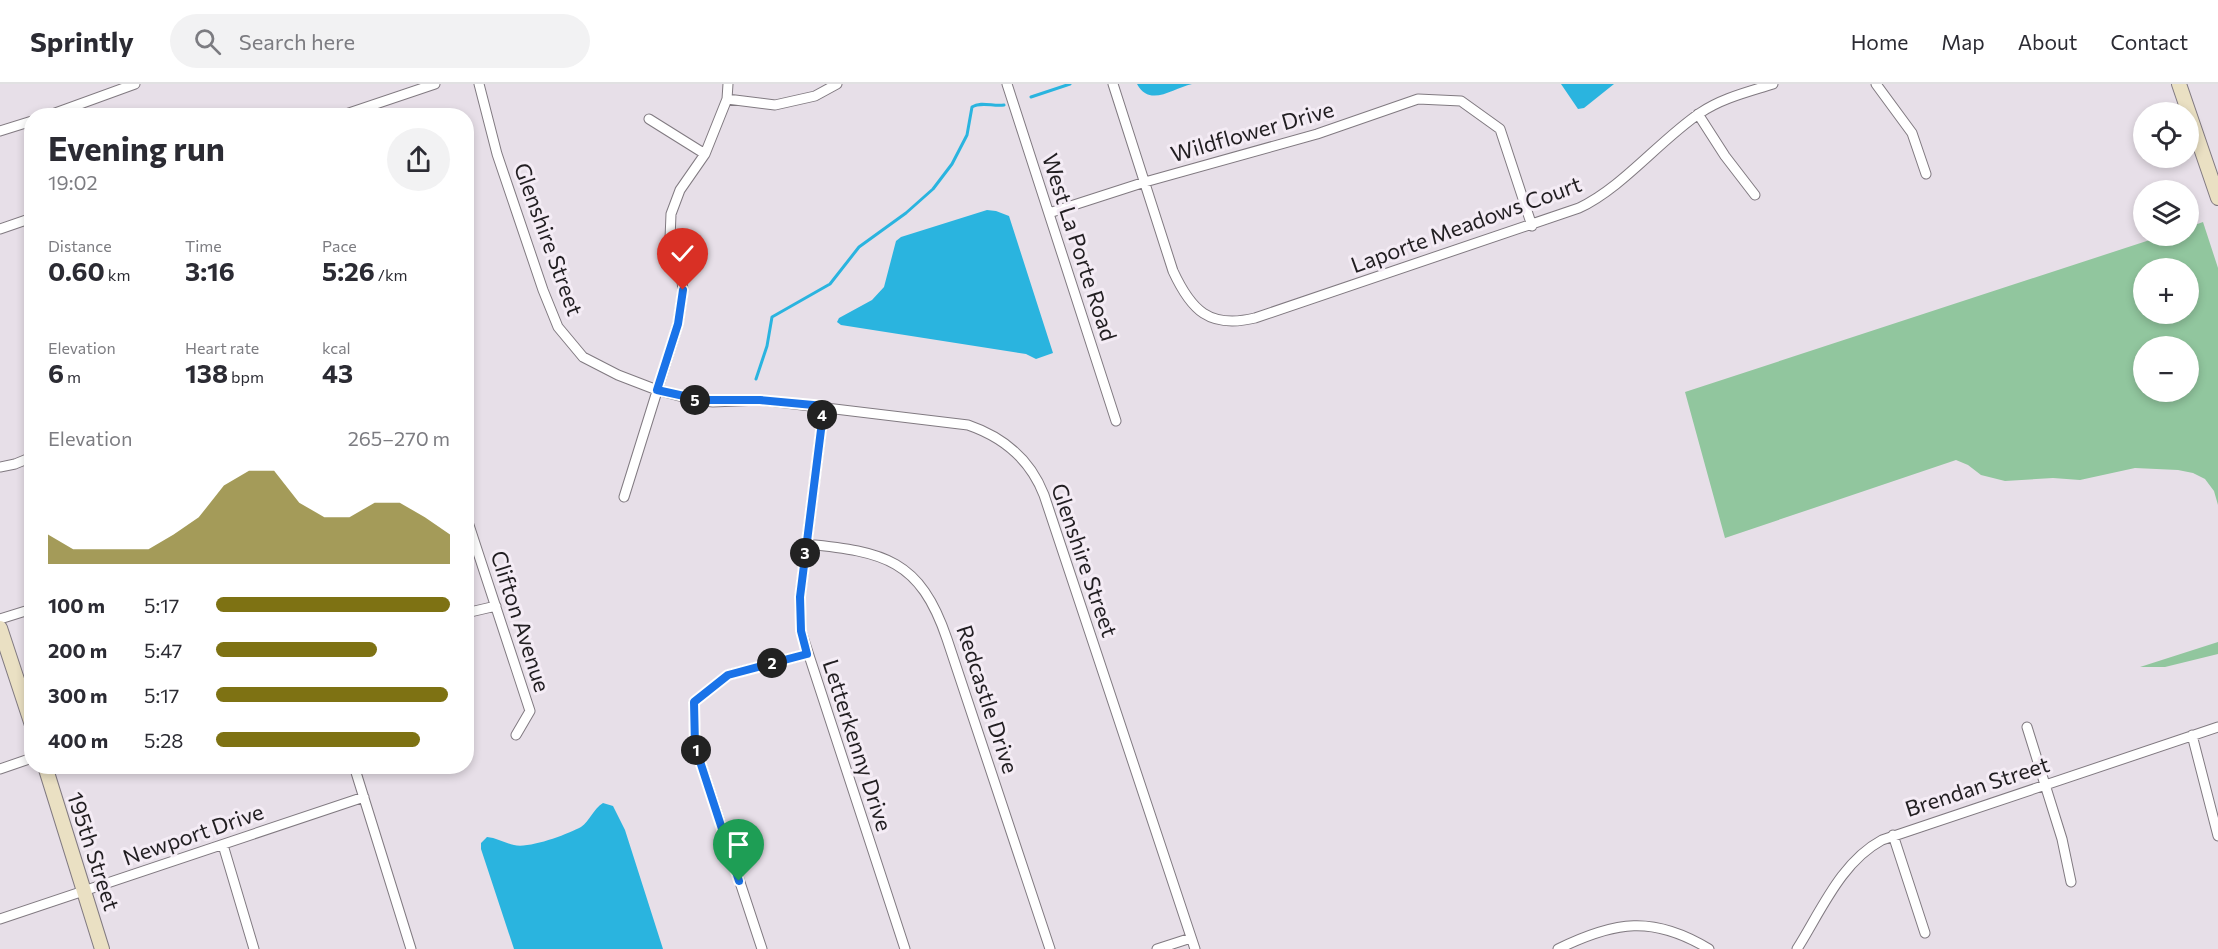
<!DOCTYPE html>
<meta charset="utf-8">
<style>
:root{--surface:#fff;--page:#f2f2f3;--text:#2b2b33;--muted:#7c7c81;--line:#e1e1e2;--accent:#7e7213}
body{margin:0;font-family:Commissioner,sans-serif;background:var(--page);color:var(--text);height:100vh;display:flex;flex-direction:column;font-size:22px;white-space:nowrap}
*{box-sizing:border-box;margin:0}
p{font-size:20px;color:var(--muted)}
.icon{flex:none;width:33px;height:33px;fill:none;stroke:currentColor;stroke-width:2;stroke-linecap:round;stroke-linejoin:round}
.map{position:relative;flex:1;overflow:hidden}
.drawer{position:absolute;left:24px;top:24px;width:450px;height:666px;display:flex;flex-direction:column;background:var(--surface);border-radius:24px;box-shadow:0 3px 9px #0003}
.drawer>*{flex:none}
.controls{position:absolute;left:2133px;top:18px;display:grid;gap:12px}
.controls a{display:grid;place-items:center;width:66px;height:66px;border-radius:50%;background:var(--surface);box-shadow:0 3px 9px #0003;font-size:30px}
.pin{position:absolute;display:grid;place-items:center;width:51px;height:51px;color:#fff;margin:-62px -26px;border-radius:50% 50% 50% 0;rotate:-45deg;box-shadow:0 0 6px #0007}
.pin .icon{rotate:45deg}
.km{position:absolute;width:30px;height:30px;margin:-15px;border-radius:50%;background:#222;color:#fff;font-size:16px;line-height:30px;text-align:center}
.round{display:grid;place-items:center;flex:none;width:63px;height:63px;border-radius:32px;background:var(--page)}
.head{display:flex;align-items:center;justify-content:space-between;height:102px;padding:0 24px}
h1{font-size:33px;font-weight:700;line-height:45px}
.stats{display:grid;grid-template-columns:repeat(3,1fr);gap:9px;height:102px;padding:6px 24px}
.stats div{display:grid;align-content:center}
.stats b{font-size:26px;font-weight:700}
.stats small{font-size:16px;font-weight:400}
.stats p{font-size:16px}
.chart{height:168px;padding:12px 24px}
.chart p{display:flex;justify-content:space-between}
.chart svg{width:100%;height:108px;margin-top:6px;fill:var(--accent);opacity:.7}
ul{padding:0 24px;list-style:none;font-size:20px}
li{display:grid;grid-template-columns:96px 72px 1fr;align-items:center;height:45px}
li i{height:15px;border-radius:8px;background:var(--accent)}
header{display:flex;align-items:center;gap:36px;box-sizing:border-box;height:84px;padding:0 30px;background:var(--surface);border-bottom:2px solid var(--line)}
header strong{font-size:28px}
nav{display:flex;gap:33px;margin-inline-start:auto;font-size:21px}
.search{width:420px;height:54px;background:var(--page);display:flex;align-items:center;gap:15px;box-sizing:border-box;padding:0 21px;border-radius:33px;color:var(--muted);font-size:22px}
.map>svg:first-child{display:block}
.green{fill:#91c69e;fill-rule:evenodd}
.water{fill:#2ab4df}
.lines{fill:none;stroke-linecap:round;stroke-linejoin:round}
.stream{stroke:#2ab4df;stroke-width:3}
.street-casing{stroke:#817a81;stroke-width:11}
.secondary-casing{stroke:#817a81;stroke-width:16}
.street{stroke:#fff;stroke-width:9}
.secondary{stroke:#eae0c3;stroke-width:14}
.route-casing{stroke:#fff;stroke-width:12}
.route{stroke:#1a73e8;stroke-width:8}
.labels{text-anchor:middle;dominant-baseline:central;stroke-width:6;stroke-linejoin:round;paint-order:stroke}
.street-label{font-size:22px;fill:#211e21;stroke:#f4ecf5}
</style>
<header>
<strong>Sprintly</strong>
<div class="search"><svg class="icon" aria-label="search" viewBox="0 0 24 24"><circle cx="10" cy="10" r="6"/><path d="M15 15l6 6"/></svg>Search here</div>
<nav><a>Home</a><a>Map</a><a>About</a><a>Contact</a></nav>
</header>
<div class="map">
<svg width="2218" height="865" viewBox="0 0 2218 865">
<rect width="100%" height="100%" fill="#e7dfe8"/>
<path class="green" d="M2203 138 2218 184V421L2214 407 2205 395 2193 389 2178 386 2135 384 2080 396 2053 394 2005 397 1981 391 1968 381 1956 376 1725 454 1685 308 2162 152H2188L2189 143ZM2144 184H2188V230H2144ZM2144 262H2188V308H2144Z
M2218 558V570L2165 583H2140Z"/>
<path class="water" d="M1137 0H1192C1173 4 1150 24 1137 0Z
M1561 0H1614L1584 24 1578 25Z
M987 126 996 127 1009 132 1053 269 1036 275 1026 270 841 241 837 238 839 234 872 216 884 203 896 157 901 153Z
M603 719 613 722 625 746 663 865H514L481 765V759L487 753C497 754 505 759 514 761 529 765 568 750 581 743 590 737 593 725 603 719Z"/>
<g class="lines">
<path class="stream" d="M1031 13 1070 0
M756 295 767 262 772 233 830 200 859 163 906 129 933 105 952 80 967 51 972 23C981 17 994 23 1004 21"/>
<defs>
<path id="street" d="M479 0 497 70 543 206 558 243 583 273 618 291 657 306 694 316 713 318 760 316 968 341C1003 353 1030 375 1044 411L1195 865
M1007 0 1116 337
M1113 0 1173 187C1191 226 1209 245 1255 234L1579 124C1622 104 1660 56 1700 29 1722 14 1748 8 1773 0
M1876 0 1912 49 1926 90
M727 15 775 21 815 12 837 0
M1698 30 1725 72 1755 111
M47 32 135 0
M340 32 435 0
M649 35 705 70
M0 47 32 37
M1049 129 1145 98 1317 50 1418 15 1461 17 1500 45 1532 142
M0 145 32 134
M824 322 800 513 801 547 905 865
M0 383 15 380 32 373
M624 413 678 240 683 206 681 189 670 155 671 130 680 106 705 70 727 15 728 0
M466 432 530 627 516 651
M807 460C884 468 920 475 947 555L1050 865
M466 529 496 522
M0 535 32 525
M2027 643 2062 755 2071 798
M2192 651 2218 752
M354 682 411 865
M0 685 32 674
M1893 751 1925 849
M223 761 254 865
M0 835 364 713
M762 865 695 662 694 618 728 591 807 570
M1157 865 1191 854
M1558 865C1615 837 1653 831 1709 865
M1797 865C1821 827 1841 778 1882 756L2218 643"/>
<path id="secondary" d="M2179 0 2218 114
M0 544 32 641
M45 682 102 865"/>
</defs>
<use href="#street" class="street-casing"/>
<use href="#secondary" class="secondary-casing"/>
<use href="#street" class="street"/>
<use href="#secondary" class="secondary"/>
</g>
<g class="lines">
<defs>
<path id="route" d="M683 206 678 240 657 306 702 316H760L824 322 800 513 801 547 807 570 728 591 694 618 695 662 739 797"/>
</defs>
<use href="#route" class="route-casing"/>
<use href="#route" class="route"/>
</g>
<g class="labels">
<g class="street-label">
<text transform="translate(1252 47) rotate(-16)">Wildflower Drive</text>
<text transform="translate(1466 140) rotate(-20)">Laporte Meadows Court</text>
<text transform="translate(549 155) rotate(70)">Glenshire Street</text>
<text transform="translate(1080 163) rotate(72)">West La Porte Road</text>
<text transform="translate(1085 476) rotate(71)">Glenshire Street</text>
<text transform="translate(521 537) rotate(72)">Clifton Avenue</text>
<text transform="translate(988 615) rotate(72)">Redcastle Drive</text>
<text transform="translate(858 661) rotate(72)">Letterkenny Drive</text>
<text transform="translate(1977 702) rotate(-18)">Brendan Street</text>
<text transform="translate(193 750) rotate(-19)">Newport Drive</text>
<text transform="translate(94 767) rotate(72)">195th Street</text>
</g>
</g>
</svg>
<div class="controls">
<a><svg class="icon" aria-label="locate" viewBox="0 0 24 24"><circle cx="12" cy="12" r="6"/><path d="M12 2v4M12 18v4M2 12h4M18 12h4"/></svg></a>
<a><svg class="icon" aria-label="layers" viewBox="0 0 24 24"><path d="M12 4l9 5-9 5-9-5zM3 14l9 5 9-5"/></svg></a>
<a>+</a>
<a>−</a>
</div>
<div class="pin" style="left:739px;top:797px;background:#1e9e55"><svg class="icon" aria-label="arrive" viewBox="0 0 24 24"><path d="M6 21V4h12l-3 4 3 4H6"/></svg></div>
<div class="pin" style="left:683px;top:206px;background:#d93025"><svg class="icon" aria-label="check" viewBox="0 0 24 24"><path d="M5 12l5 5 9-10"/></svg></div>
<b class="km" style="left:696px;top:666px">1</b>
<b class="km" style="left:772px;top:579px">2</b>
<b class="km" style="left:805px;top:469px">3</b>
<b class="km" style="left:822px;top:331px">4</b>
<b class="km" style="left:695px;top:316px">5</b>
<section class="drawer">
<div class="head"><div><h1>Evening run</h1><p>19:02</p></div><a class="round"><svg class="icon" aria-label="share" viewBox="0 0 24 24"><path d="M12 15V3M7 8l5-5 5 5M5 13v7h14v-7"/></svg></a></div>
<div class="stats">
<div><p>Distance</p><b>0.60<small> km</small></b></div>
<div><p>Time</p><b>3:16</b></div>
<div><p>Pace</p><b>5:26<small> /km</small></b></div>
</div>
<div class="stats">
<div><p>Elevation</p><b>6<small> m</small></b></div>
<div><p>Heart rate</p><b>138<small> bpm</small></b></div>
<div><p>kcal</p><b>43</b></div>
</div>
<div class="chart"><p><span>Elevation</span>265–270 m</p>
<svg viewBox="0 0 160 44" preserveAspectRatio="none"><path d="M0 44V32L10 38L20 38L30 38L40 38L50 32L60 25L70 12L80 6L90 6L100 19L110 25L120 25L130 19L140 19L150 25L160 32V44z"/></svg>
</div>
<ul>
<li><b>100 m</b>5:17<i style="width:100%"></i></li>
<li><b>200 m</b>5:47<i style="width:69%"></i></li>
<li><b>300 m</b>5:17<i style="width:99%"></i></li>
<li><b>400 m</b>5:28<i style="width:87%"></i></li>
</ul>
</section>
</div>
